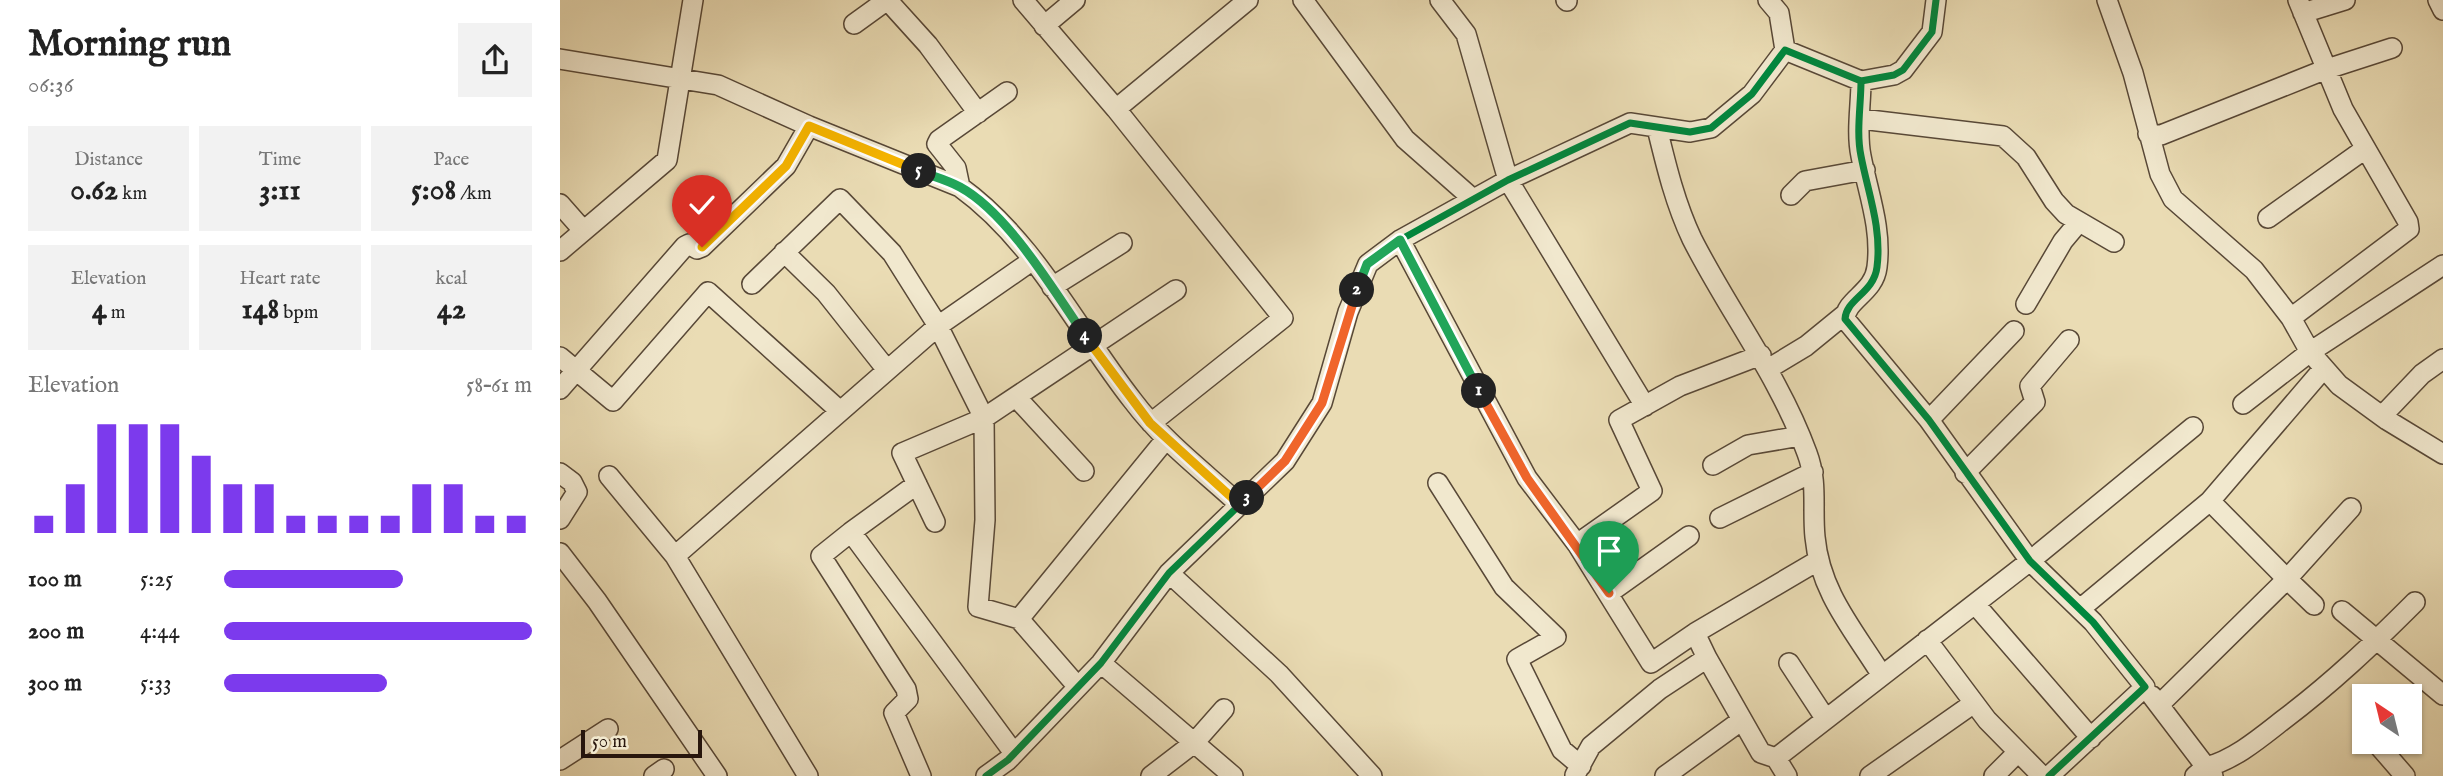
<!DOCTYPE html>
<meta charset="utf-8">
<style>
:root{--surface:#fff;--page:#f2f2f2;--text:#222;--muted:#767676;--accent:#7c3aed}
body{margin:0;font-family:"IM FELL English",serif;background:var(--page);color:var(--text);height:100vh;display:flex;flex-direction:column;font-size:26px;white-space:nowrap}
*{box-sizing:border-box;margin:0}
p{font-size:23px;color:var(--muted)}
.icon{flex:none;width:38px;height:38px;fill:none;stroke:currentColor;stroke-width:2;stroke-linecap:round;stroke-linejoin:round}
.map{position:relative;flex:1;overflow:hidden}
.panel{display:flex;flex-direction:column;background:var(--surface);width:560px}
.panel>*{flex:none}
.needle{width:46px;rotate:325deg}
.tools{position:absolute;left:1792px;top:684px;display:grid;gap:14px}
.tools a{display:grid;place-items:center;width:70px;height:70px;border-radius:0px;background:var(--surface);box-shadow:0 2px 5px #0004;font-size:35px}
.scale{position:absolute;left:21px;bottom:18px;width:121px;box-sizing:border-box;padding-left:7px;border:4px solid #28160d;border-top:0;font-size:19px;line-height:24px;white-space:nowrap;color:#28160d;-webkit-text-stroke:5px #f1e8ce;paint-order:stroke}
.pin{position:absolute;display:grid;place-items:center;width:60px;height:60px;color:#fff;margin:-72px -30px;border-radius:50% 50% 50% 0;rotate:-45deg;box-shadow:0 0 7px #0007}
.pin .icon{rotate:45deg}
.km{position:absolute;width:35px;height:35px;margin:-18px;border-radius:50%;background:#222;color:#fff;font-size:19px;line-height:35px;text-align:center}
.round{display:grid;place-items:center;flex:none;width:74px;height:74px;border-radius:0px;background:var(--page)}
.headline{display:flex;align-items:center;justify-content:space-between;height:119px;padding:0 28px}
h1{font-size:38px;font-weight:700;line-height:52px}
.stats{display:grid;grid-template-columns:repeat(3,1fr);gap:10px;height:119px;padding:7px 28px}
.stats div{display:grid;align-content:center;border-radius:0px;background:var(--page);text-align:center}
.stats b{font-size:30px;font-weight:700}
.stats small{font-size:19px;font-weight:400}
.stats p{font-size:19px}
.chart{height:196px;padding:14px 28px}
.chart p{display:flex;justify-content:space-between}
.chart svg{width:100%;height:126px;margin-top:7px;stroke:var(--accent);stroke-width:6}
ul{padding:0 28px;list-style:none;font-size:23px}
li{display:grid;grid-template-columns:112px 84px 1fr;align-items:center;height:52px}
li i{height:18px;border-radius:9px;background:var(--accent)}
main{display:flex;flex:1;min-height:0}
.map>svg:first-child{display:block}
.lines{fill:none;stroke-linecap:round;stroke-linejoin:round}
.minor-casing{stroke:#584837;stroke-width:22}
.minor{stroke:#f1e8ce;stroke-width:19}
.cycleway-casing{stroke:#f1e8ce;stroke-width:11}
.cycleway{stroke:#00873e;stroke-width:7}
.split-1-casing{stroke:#fff;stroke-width:14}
.split-2-casing{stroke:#fff;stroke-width:14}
.split-3-casing{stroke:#fff;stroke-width:14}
.split-4-casing{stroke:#fff;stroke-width:14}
.split-5-casing{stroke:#fff;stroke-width:14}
.split-6-casing{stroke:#fff;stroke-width:14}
.split-1{stroke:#f0652b;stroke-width:9}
.split-2{stroke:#22a559;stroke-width:9}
.split-3{stroke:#f0652b;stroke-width:9}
.split-4{stroke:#f5b400;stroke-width:9}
.split-5{stroke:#22a559;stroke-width:9}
.split-6{stroke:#f5b400;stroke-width:9}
</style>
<main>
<section class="panel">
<div class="headline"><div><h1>Morning run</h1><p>06:36</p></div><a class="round"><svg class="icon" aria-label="share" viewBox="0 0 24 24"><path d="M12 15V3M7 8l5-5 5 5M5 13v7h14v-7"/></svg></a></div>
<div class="stats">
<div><p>Distance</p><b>0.62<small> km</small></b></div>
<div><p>Time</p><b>3:11</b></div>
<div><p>Pace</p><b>5:08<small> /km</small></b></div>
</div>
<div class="stats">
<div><p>Elevation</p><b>4<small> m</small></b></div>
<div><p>Heart rate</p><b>148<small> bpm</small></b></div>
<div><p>kcal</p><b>42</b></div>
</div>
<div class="chart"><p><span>Elevation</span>58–61 m</p>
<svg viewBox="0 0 160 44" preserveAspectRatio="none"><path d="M5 44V38M15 44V27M25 44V6M35 44V6M45 44V6M55 44V17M65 44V27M75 44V27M85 44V38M95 44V38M105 44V38M115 44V38M125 44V27M135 44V27M145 44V38M155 44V38"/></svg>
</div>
<ul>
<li><b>100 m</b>5:25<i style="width:58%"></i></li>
<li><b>200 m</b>4:44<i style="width:100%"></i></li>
<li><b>300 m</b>5:33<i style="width:53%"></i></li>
</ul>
</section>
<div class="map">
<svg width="1883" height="776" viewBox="0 0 1883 776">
<rect width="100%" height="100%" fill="#eadcb4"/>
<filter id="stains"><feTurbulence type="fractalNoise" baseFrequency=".00286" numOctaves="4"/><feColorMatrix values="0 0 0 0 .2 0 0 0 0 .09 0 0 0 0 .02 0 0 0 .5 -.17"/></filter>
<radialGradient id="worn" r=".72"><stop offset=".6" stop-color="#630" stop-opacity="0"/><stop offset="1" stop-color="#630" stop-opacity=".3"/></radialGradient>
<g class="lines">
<defs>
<path id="minor" d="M463 0 556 109 723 318 591 423
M743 0 845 139 913 199
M880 0 906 34 948 180 1085 406
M1006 0 1007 1
M1208 0 1219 13 1225 50
M1547 0 1573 73 1600 174 1613 199 1694 270 1731 318 1750 352 1779 385 1827 420 1883 454
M1878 0 1883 10
M1743 13 1785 0
M294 24 323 3H330L368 45 418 113
M484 26 515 0
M0 59 158 85 249 126 400 187C475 241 517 330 573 401 603 441 643 471 680 505
M1301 81C1301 105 1296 132 1301 156 1308 193 1322 228 1317 267 1314 293 1286 299 1285 319L1369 420 1470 561 1533 622 1585 687 1489 776
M556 109 688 0
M1301 119 1443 136 1466 157 1494 201 1506 214 1554 242
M1097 128C1106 165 1115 203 1132 239 1169 312 1219 376 1247 453 1258 482 1252 508 1255 537 1260 592 1293 629 1321 674
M1588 134 1601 135 1764 70 1832 48
M400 187 396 168 377 144 379 140 447 92
M1231 195 1245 181 1305 170
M0 204 22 229
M1708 218 1805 149
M840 240 967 478 1017 544 1092 491 1059 420 1120 386 1201 355
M0 251 107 160 133 0
M224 252 266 293 327 370
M192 284 280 199 332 253 378 326 424 418 425 520 418 607 459 619 606 439
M492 287 562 243
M1466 304 1503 241 1519 222
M1731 318 1849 229 1848 222 1783 109 1738 0
M0 357 53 401 148 292 280 411
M1208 369 1246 346 1284 315
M0 389 125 246 129 244 137 249 142 247 226 166 249 126
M456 397 524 471
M1683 404 1750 352 1883 265
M1822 416 1862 374 1883 359
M1369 420 1454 331
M1153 465 1188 445 1240 436
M0 473 12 482 17 492 0 519
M1405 473 1475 402 1470 386 1509 340
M49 476 115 556 248 776
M878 483 944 587 996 637 957 659 1002 750 1021 766
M357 484 291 532 454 753
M1650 501 1764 368
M1160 518 1253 472
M375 522 342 453 424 418 616 290
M291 532 261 556 346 689 348 699 334 713 361 776
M1017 544 1091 663 1135 633
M0 553 37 601 157 776
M115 556 378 326 473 260
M609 573 719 674 812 776
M1049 593 1129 536
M1415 604 1531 738
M1520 609 1650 501 1727 579 1791 508
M1782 611 1883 695
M459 619 518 687
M1367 640 1427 720 1482 776
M1147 658 1201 753 1216 758 1227 776
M541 663 673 776
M1229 663 1265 718
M1592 696 1646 767 1635 776
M1599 705 1727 579 1754 605
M1819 746 1845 776
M1216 758 1470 561 1633 427
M0 760 48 729
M1015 775 1031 746 1100 689 1147 658 1135 633 1259 560
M94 776 104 769
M426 776 448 760 541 663 609 573 725 461 762 403 788 312 808 264 840 240 948 180 1070 123 1130 132 1151 128 1192 94 1225 50 1301 81 1334 75 1343 70 1372 32 1376 0
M591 776 634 743 664 709
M1105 776 1182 720
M1310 776 1414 703
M1434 776 1458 752
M1653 776 1646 767C1674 760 1700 738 1723 720 1772 683 1812 645 1855 602"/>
</defs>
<use href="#minor" class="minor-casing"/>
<use href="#minor" class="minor"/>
<defs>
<path id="cycleway" d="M1301 81C1301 105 1296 132 1301 156 1308 193 1322 228 1317 267 1314 293 1286 299 1285 319L1369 420 1470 561 1533 622 1585 687 1489 776
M426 776 448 760 541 663 609 573 725 461 762 403 788 312 808 264 840 240 948 180 1070 123 1130 132 1151 128 1192 94 1225 50 1301 81 1334 75 1343 70 1372 32 1376 0"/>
</defs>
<use href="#cycleway" class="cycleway-casing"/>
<use href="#cycleway" class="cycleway"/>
</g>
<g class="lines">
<defs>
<path id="split-1" d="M919 391 967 478 1049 593"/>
<path id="split-2" d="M797 290 807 264 840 240 919 391"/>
<path id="split-3" d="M687 498 725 461 762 403 797 290"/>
<path id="split-4" d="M525 336 590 423 680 505 687 498"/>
<path id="split-5" d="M359 171C372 176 387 180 400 187 448 213 494 291 525 336"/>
<path id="split-6" d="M142 247 226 166 249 126 359 171"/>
</defs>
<use href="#split-1" class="split-1-casing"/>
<use href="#split-2" class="split-2-casing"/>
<use href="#split-3" class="split-3-casing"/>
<use href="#split-4" class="split-4-casing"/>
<use href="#split-5" class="split-5-casing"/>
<use href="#split-6" class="split-6-casing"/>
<use href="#split-1" class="split-1"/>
<use href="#split-2" class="split-2"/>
<use href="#split-3" class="split-3"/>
<use href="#split-4" class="split-4"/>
<use href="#split-5" class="split-5"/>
<use href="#split-6" class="split-6"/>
</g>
<rect width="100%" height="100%" filter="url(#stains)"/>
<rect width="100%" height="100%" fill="url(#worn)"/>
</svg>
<div class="tools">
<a><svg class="needle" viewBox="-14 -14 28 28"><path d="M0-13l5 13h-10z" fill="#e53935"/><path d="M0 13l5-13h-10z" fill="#767676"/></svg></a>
</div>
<div class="scale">50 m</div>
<div class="pin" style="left:1049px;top:593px;background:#1e9e55"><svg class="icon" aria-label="arrive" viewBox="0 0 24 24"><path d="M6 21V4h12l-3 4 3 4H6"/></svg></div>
<div class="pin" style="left:142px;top:247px;background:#d93025"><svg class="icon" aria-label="check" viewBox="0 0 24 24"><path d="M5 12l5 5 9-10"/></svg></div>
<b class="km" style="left:919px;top:391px">1</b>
<b class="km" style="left:797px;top:290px">2</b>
<b class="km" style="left:687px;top:498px">3</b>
<b class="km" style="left:525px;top:336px">4</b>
<b class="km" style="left:359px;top:171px">5</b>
</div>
</main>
